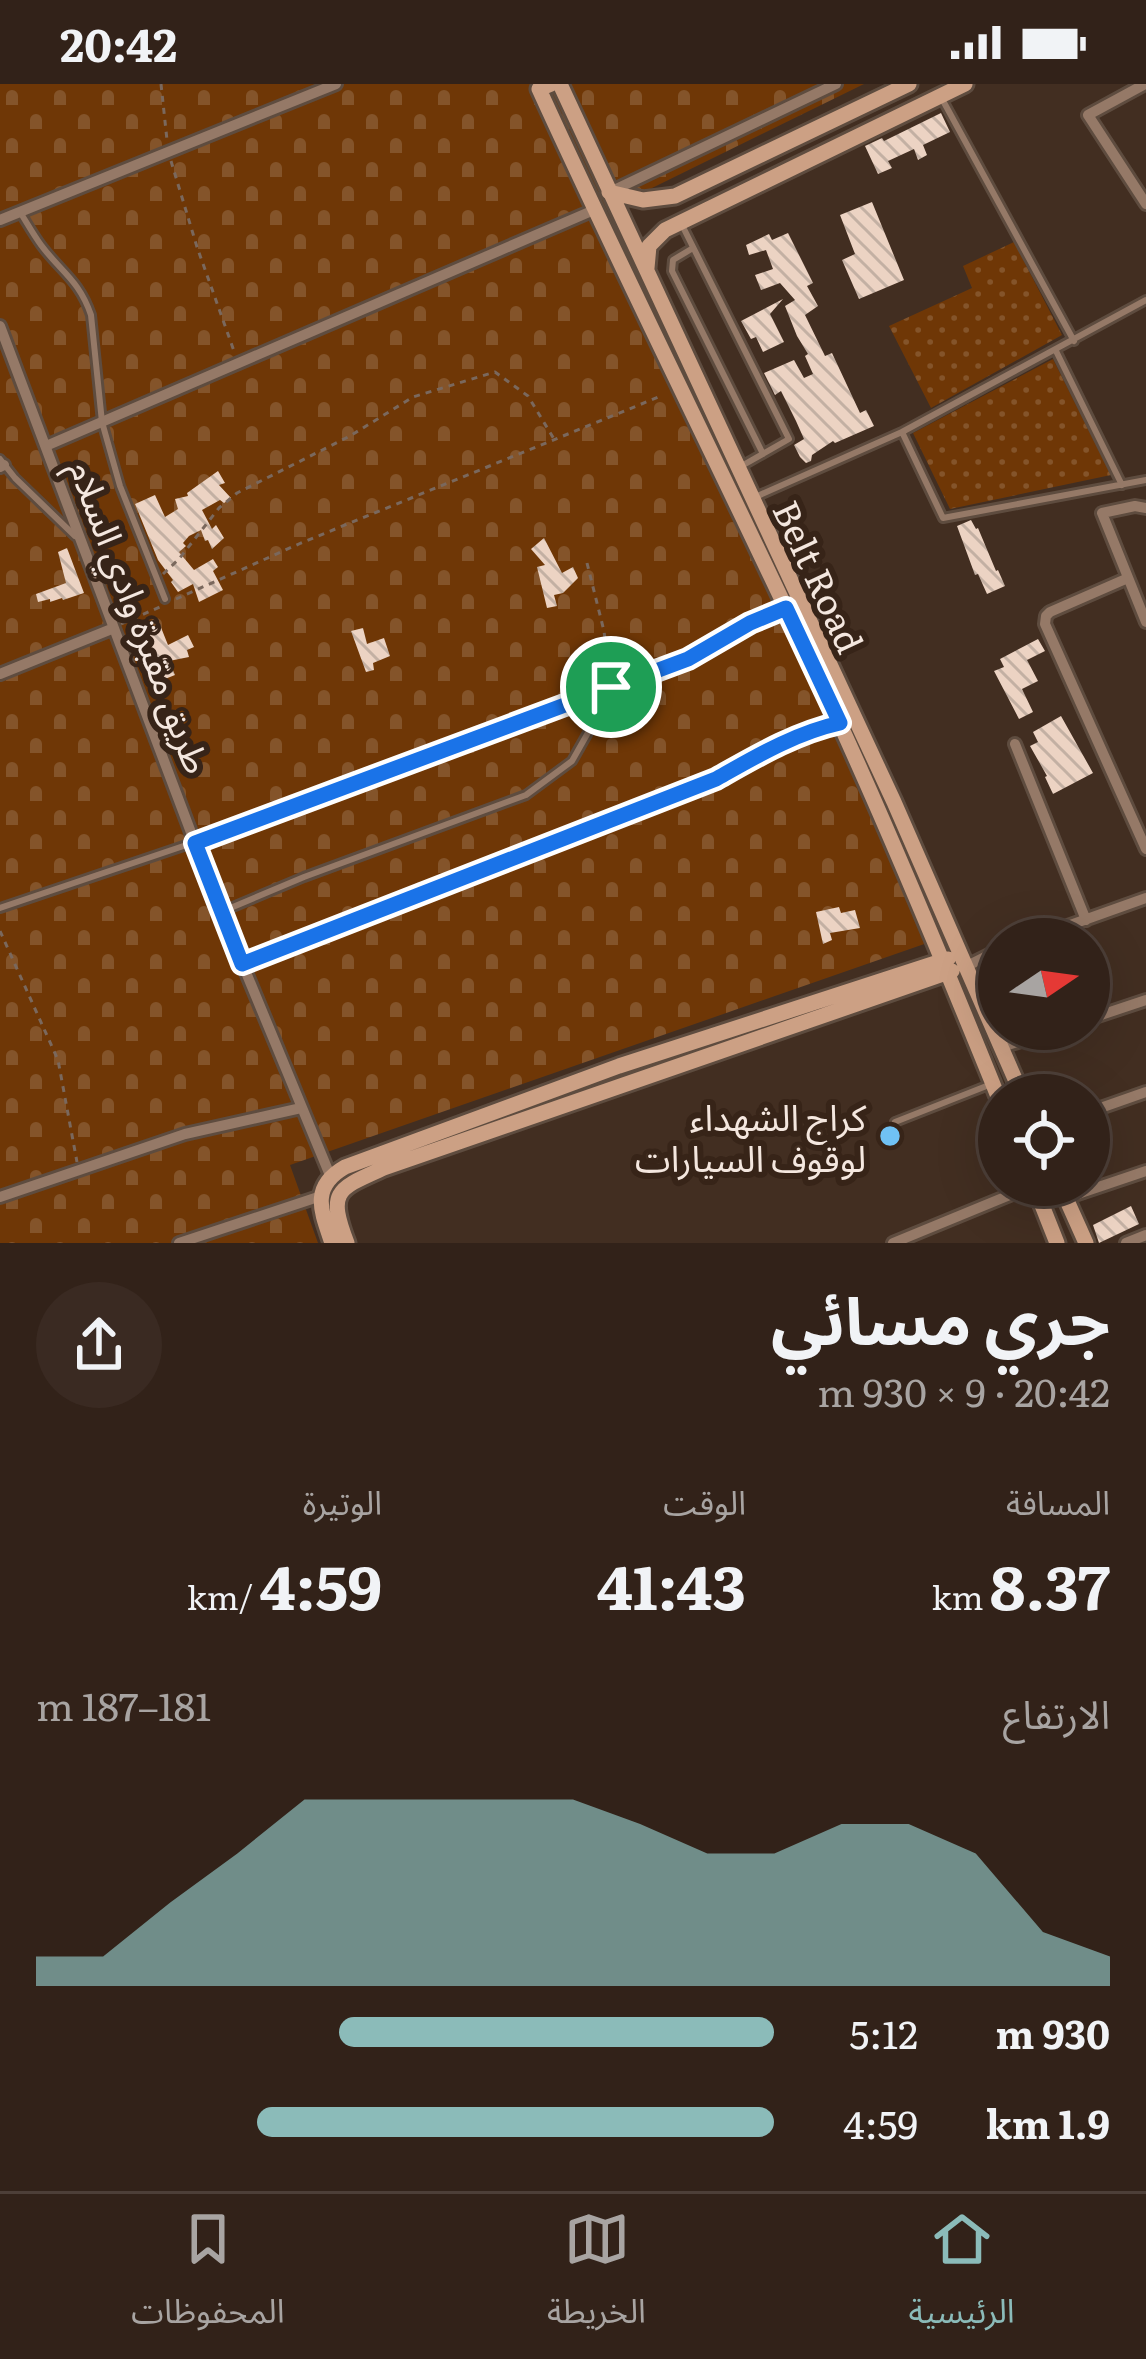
<!DOCTYPE html>
<html lang="ar">
<meta charset="utf-8">
<style>
:root{--surface:#322219;--page:#3a2a22;--text:#f1f3f6;--muted:#a8a4a2;--line:#4d3f38;--accent:#8bbbb9}
body{margin:0;font-family:Literata,"Noto Sans Arabic",serif;background:var(--page);color:var(--text);direction:rtl;height:100vh;display:flex;flex-direction:column;font-size:45px;white-space:nowrap}
*{box-sizing:border-box;margin:0}
p{font-size:39px;color:var(--muted)}
.icon{flex:none;width:66px;height:66px;fill:none;stroke:currentColor;stroke-width:2;stroke-linecap:round;stroke-linejoin:round}
.map{position:relative;height:1159px;overflow:hidden;direction:ltr}
.panel{display:flex;flex-direction:column;background:var(--surface);flex:1}
.panel>*{flex:none}
.needle{width:78px;rotate:77deg}
.buttons{position:absolute;left:978px;top:834px;display:grid;gap:24px}
.buttons a{display:grid;place-items:center;width:132px;height:132px;border-radius:50%;background:var(--surface);box-shadow:0 12px 48px #0002,0 0 0 3px var(--line);font-size:60px}
.pin{position:absolute;display:grid;place-items:center;width:102px;height:102px;color:#fff;margin:-51px;border:6px solid #fff;border-radius:50%;box-shadow:0 3px 12px #0007}
.round{display:grid;place-items:center;flex:none;width:126px;height:126px;border-radius:63px;background:var(--page)}
.summary{display:flex;align-items:center;justify-content:space-between;height:204px;padding:0 36px}
h1{font-size:66px;font-weight:700;line-height:90px}
.stats{display:grid;grid-template-columns:repeat(3,1fr);gap:18px;height:204px;padding:12px 36px}
.stats div{display:grid;align-content:center}
.stats b{font-size:60px;font-weight:700}
.stats small{font-size:33px;font-weight:400}
.stats p{font-size:33px}
.chart{height:336px;padding:24px 36px}
.chart p{display:flex;justify-content:space-between}
.chart svg{width:100%;height:216px;margin-top:12px;fill:var(--accent);opacity:.7}
ul{padding:0 36px;list-style:none;font-size:39px}
li{display:grid;grid-template-columns:192px 144px 1fr;align-items:center;height:90px}
li i{height:30px;border-radius:15px;background:var(--accent)}
.status{display:flex;justify-content:space-between;align-items:center;height:84px;padding:0 60px;background:var(--surface);direction:ltr}
.status svg{height:33px;fill:currentColor}
.tab-bar{display:flex;justify-content:space-around;align-items:center;height:168px;border-top:3px solid var(--line);background:var(--surface);font-size:33px;color:var(--muted)}
.tab-bar a{display:grid;justify-items:center;gap:6px}
.tab-bar .selected{color:var(--accent)}
.map>svg:first-child{display:block}
.grass{fill:url(#grass-dots)}
.cemetery{fill:url(#cemetery-stones)}
.building{fill:url(#building-back-hatch)}
.lines{fill:none;stroke-linecap:round;stroke-linejoin:round}
.lane-casing{stroke:#5e4c3f;stroke-width:12}
.street-casing{stroke:#5e4c3f;stroke-width:16}
.secondary-casing{stroke:#5e4c3f;stroke-width:21}
.path{stroke:#7a685d;stroke-width:3;stroke-dasharray:6 6;stroke-linecap:butt}
.lane{stroke:#957967;stroke-width:6}
.street{stroke:#957967;stroke-width:10}
.secondary{stroke:#cca084;stroke-width:15}
.route-casing{stroke:#fff;stroke-width:24}
.route{stroke:#1a73e8;stroke-width:15}
.poi-dot{fill:#70c1f4;stroke:#372418;stroke-width:4.5}
.labels{text-anchor:middle;dominant-baseline:central;stroke-width:12;stroke-linejoin:round;paint-order:stroke}
.street-label{font-size:36px;fill:#f4e7df;stroke:#372418}
.poi-label{font-size:36px;fill:#f4e7df;stroke:#372418;text-anchor:end}
</style>
<div class="status"><b>20:42</b><svg viewBox="0 0 49 12"><path d="M0 12V9h3v3zM5 12V6h3v6zM10 12V3h3v9zM15 12V0h3v12zM26 1h20v11H26zM47 4h2v5h-2z"/></svg></div>
<div class="map">
<svg width="1146" height="1159" viewBox="0 0 1146 1159">
<defs>
<pattern id="grass-dots" width="8" height="8" patternUnits="userSpaceOnUse" patternTransform="scale(3)"><rect width="8" height="8" fill="#6f3706"/><path d="M2 2h.1M6 6h.1" fill="none" stroke="#84542a" stroke-width="1.8" stroke-linecap="round"/></pattern>
<pattern id="cemetery-stones" width="16" height="16" patternUnits="userSpaceOnUse" patternTransform="scale(3)"><rect width="16" height="16" fill="#6f3706"/><path d="M2 7V4a2 2 0 0 1 4 0v3zM10 15v-3a2 2 0 0 1 4 0v3z" fill="#84542a"/></pattern>
<pattern id="building-back-hatch" width="6" height="6" patternUnits="userSpaceOnUse" patternTransform="scale(3)"><rect width="6" height="6" fill="#ecd3c3"/><path d="M-1 5l2 2M0 0l6 6M5-1l2 2" fill="none" stroke="#c3b0a3"/></pattern>
</defs>
<rect width="100%" height="100%" fill="#422e21"/>
<path class="grass" d="M1014 158 1062 251 931 324 889 242 972 204 963 182Z
M1053 275 1111 391 950 425 913 349Z"/>
<path class="cemetery" d="M0 0H864L595 132 930 858 290 1081 318 1159H0Z"/>
<path class="building" d="M941 29 950 48 923 61 927 71 918 76 914 65 888 77 892 84 878 90 865 62 882 54 884 57Z
M872 118 904 196 859 215 842 176 855 170 840 131Z
M788 149 813 199 807 202 818 222 805 231 825 272 832 269 860 329 866 326 874 342 835 359 833 357 812 371 811 377 806 379 800 373 794 361 804 355 796 337 781 307 775 311 764 289 794 276 804 294 813 290 805 272 808 270 797 252 785 222 795 216 780 199 761 206 755 191 773 185 766 166 749 171 746 161 769 150 772 156Z
M783 215 770 230 784 258 763 268 756 253 751 255 741 237Z
M218 387 225 399 219 401 231 414 224 419 220 416 202 426 212 445 216 441 224 454 212 465 208 456 205 457 201 446 189 452 183 459 186 462 179 468 194 486 213 475 218 483 213 487 223 506 199 518 193 500 178 508 171 498 173 496 158 476 135 420 155 411 165 433 178 425 175 415 188 412 187 409Z
M971 436 976 445 978 444 996 487 998 486 1005 502 987 510 978 490 975 491 957 442Z
M544 454 562 489 573 483 578 494 563 509 554 511 557 522 547 524 537 483 545 481 531 465Z
M67 464 84 509 63 516 62 514 50 518V515L38 518 36 510 66 499 58 468Z
M160 541 168 561 188 551 194 563 187 566 189 573 169 577 175 591 150 601 133 552Z
M363 544 367 560 384 554 390 572 373 579 374 586 366 588 351 547Z
M1038 555 1045 567 1027 576 1038 597 1022 605 1033 628 1019 635 994 587 1004 583 1000 575Z
M1061 632 1093 689 1053 710 1045 693 1047 692 1030 662 1038 658 1033 648Z
M839 823 841 829 855 826 860 844 830 849 832 856 823 860 816 828Z
M1131 1122 1139 1140 1099 1159 1093 1141Z"/>
<g class="lines">
<defs>
<path id="lane" d="M941 13 1074 257
M20 128C27 139 33 150 41 161 61 188 79 196 91 231L102 338 120 402 165 515
M682 141 789 355 738 384
M693 164 673 176 672 187 763 370
M1056 267 1122 401
M902 348 1146 216
M0 375 15 394 75 452
M753 414 902 348 943 434 1146 396
M0 824 222 749 688 575 750 539 783 525
M221 828 304 793 526 711 572 677 598 631V609
M895 1038 989 1001"/>
<path id="street" d="M1145 0 1088 31 1146 120
M612 107 836 0
M0 136 336 0
M0 242 221 828 332 1096
M46 362 594 126
M0 383 4 381
M1146 424 1135 422 1102 429 1146 538
M1128 494 1050 528 1046 532 1045 540 1146 765
M0 590 114 544
M1015 660 1086 836
M1031 855 1146 814
M967 882 999 866
M1089 935 1146 916
M1002 963 1058 945
M1089 1028 1146 1008
M0 1113 185 1050 301 1024
M1066 1114 1146 1087
M179 1159 321 1112
M893 1159 1034 1101
M1126 1159 1146 1151"/>
<path id="secondary" d="M551 0 539 5C636 218 742 426 839 638 896 762 948 889 999 1015
M560 0 894 718 1022 1011
M609 108 643 116 675 112 909 0
M647 184 649 162 665 146 965 0
M1034 1101 1057 1159
M1060 1101 1086 1159
M332 1159C321 1127 310 1103 345 1083L619 982 948 875
M347 1159C327 1107 337 1105 384 1084L952 887"/>
</defs>
<use href="#lane" class="lane-casing"/>
<use href="#street" class="street-casing"/>
<use href="#secondary" class="secondary-casing"/>
<path class="path" d="M161 0 167 56
M171 77 197 163 234 267
M587 479 604 547 610 595
M163 490 179 475 219 424 237 409 350 352 413 313 495 288 528 312 554 355
M176 515 301 459 661 312
M121 540 162 522
M0 847 58 976 77 1078
M253 876 715 695 766 666 826 642"/>
<use href="#lane" class="lane"/>
<use href="#street" class="street"/>
<use href="#secondary" class="secondary"/>
</g>
<g class="lines">
<defs>
<path id="route" d="M786 524 840 639C795 649 755 673 716 695L242 880 195 759 688 575 750 539Z"/>
</defs>
<use href="#route" class="route-casing"/>
<use href="#route" class="route"/>
</g>
<circle class="poi-dot" cx="890" cy="1052" r="12"/>
<g class="labels">
<g class="street-label">
<text transform="translate(820 492) rotate(65)">Belt Road</text>
<text transform="translate(142 532) rotate(69)">طريق مقبرة وادي السلام</text>
</g>
<g class="poi-label">
<text x="866" y="1031">كراج الشهداء<tspan x="866" dy="41">لوقوف السيارات</tspan></text>
</g>
</g>
</svg>
<div class="buttons">
<a><svg class="needle" viewBox="-14 -14 28 28"><path d="M0-13l5 13h-10z" fill="#e53935"/><path d="M0 13l5-13h-10z" fill="#a8a4a2"/></svg></a>
<a><svg class="icon" aria-label="locate" viewBox="0 0 24 24"><circle cx="12" cy="12" r="6"/><path d="M12 2v4M12 18v4M2 12h4M18 12h4"/></svg></a>
</div>
<div class="pin" style="left:611px;top:603px;background:#1e9e55"><svg class="icon" aria-label="arrive" viewBox="0 0 24 24"><path d="M6 21V4h12l-3 4 3 4H6"/></svg></div>
</div>
<section class="panel">
<div class="summary"><div><h1>جري مسائي</h1><p>20:42 · 9 × 930 m</p></div><a class="round"><svg class="icon" aria-label="share" viewBox="0 0 24 24"><path d="M12 15V3M7 8l5-5 5 5M5 13v7h14v-7"/></svg></a></div>
<div class="stats">
<div><p>المسافة</p><b>8.37<small> km</small></b></div>
<div><p>الوقت</p><b>41:43</b></div>
<div><p>الوتيرة</p><b>4:59<small> /km</small></b></div>
</div>
<div class="chart"><p><span>الارتفاع</span>181–187 m</p>
<svg viewBox="0 0 160 44" preserveAspectRatio="none"><path d="M0 44V38L10 38L20 27L30 17L40 6L50 6L60 6L70 6L80 6L90 11L100 17L110 17L120 11L130 11L140 17L150 33L160 38V44z"/></svg>
</div>
<ul>
<li><b>930 m</b>5:12<i style="width:59%"></i></li>
<li><b>1.9 km</b>4:59<i style="width:70%"></i></li>
</ul>
</section>
<nav class="tab-bar">
<a class="selected"><svg class="icon" aria-label="home" viewBox="0 0 24 24"><path d="M3 11l9-7 9 7M6 9v11h12V9"/></svg>الرئيسية</a>
<a><svg class="icon" aria-label="map" viewBox="0 0 24 24"><path d="M3 6l6-2 6 2 6-2v14l-6 2-6-2-6 2zM9 4v14M15 6v14"/></svg>الخريطة</a>
<a><svg class="icon" aria-label="saved" viewBox="0 0 24 24"><path d="M7 4h10v16l-5-4-5 4z"/></svg>المحفوظات</a>
</nav>
